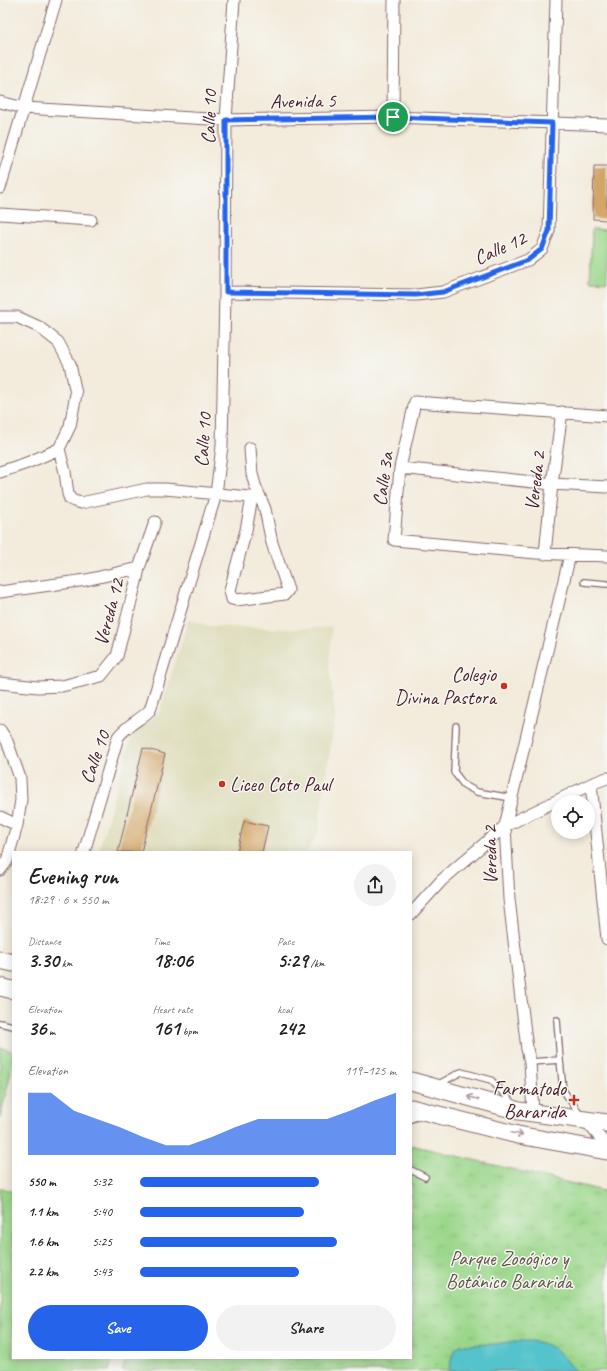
<!DOCTYPE html>
<meta charset="utf-8">
<style>
:root{--surface:#fff;--page:#f2f2f2;--text:#202124;--muted:#757577;--accent:#2563eb}
body{margin:0;font-family:Caveat,sans-serif;background:var(--page);color:var(--text);height:100vh;display:flex;flex-direction:column;font-size:15px;white-space:nowrap}
*{box-sizing:border-box;margin:0}
p{font-size:13px;color:var(--muted)}
.icon{flex:none;width:22px;height:22px;fill:none;stroke:currentColor;stroke-width:2;stroke-linecap:round;stroke-linejoin:round}
.map{position:relative;flex:1;overflow:hidden}
.details{position:absolute;left:12px;top:851px;width:400px;height:508px;display:flex;flex-direction:column;background:var(--surface);border-radius:0px;box-shadow:0 2px 10px #0003}
.details>*{flex:none}
.tools{position:absolute;left:551px;top:795px;display:grid;gap:8px}
.tools a{display:grid;place-items:center;width:44px;height:44px;border-radius:50%;background:var(--surface);box-shadow:0 2px 10px #0003;font-size:20px}
.pin{position:absolute;display:grid;place-items:center;width:34px;height:34px;color:#fff;margin:-17px;border:2px solid #fff;border-radius:50%;box-shadow:0 1px 4px #0007}
.round{display:grid;place-items:center;flex:none;width:42px;height:42px;border-radius:21px;background:var(--page)}
.head{display:flex;align-items:center;justify-content:space-between;height:68px;padding:0 16px}
h1{font-size:22px;font-weight:700;line-height:30px}
.metrics{display:grid;grid-template-columns:repeat(3,1fr);gap:6px;height:68px;padding:4px 16px}
.metrics div{display:grid;align-content:center}
.metrics b{font-size:20px;font-weight:700}
.metrics small{font-size:11px;font-weight:400}
.metrics p{font-size:11px}
.chart{height:112px;padding:8px 16px}
.chart p{display:flex;justify-content:space-between}
.chart svg{width:100%;height:72px;margin-top:4px;fill:var(--accent);opacity:.7}
.primary-button{display:flex;gap:8px;margin-top:auto;padding:8px 16px}
.primary-button a{flex:1;height:46px;border-radius:24px;background:var(--accent);color:#fff;font-size:16px;font-weight:700;line-height:46px;text-align:center}
.primary-button a+a{background:var(--page);color:var(--text)}
ul{padding:0 16px;list-style:none;font-size:13px}
li{display:grid;grid-template-columns:64px 48px 1fr;align-items:center;height:30px}
li i{height:10px;border-radius:5px;background:var(--accent)}
.map>svg:first-child{display:block}
.built{fill:#deddbb}
.park{fill:url(#park-tufts);stroke:#727b5b}
.pitch{fill:#9bd78b;stroke:#727b5b}
.water{fill:#55c3cb;stroke:#50717b}
.building{fill:#d3a667}
.lines{fill:none;stroke-linecap:round;stroke-linejoin:round}
.service-casing{stroke:#856669;stroke-width:8}
.minor-casing{stroke:#856669;stroke-width:13}
.primary-casing{stroke:#856669;stroke-width:19}
.service{stroke:#fff;stroke-width:5.5}
.minor{stroke:#fff;stroke-width:11}
.primary{stroke:#fff;stroke-width:17}
.oneway{stroke:#ae9aa0}
.route-casing{stroke:#fff;stroke-width:8}
.route{stroke:#2563eb;stroke-width:5}
.poi-dot{fill:#c8321e;stroke:#f6f6f2;stroke-width:1.5}
.labels{text-anchor:middle;dominant-baseline:central;stroke-width:3;stroke-linejoin:round;paint-order:stroke}
.street-label{font-size:20px;fill:#4a1f2b;stroke:#f6f6f2}
.poi-label{font-size:20px;fill:#4a1f2b;stroke:#f6f6f2;text-anchor:end}
.park-label{font-size:20px;fill:#625648;stroke:#f6f6f2}
</style>
<div class="map">
<svg width="607" height="1371" viewBox="0 0 607 1371">
<defs>
<pattern id="park-tufts" width="24" height="20" patternUnits="userSpaceOnUse"><rect width="24" height="20" fill="#9bd78b"/><path d="M3 7l-1-3M5 7V3M7 7l1-3M15 17l-1-3M17 17v-4M19 17l1-3" fill="none" stroke="#87b878"/></pattern>
</defs>
<rect width="100%" height="100%" fill="#f6f6f2"/>
<filter id="ink" filterUnits="userSpaceOnUse"><feTurbulence type="fractalNoise" baseFrequency=".025" numOctaves="2"/><feDisplacementMap in="SourceGraphic" scale="8" xChannelSelector="R" yChannelSelector="G"/><feConvolveMatrix kernelMatrix="1 2 1 2 8 2 1 2 1" color-interpolation-filters="sRGB"/></filter>
<filter id="wash" filterUnits="userSpaceOnUse"><feTurbulence type="fractalNoise" baseFrequency=".012" numOctaves="4" result="noise"/><feDisplacementMap in="SourceGraphic" scale="16" xChannelSelector="R" yChannelSelector="G"/><feGaussianBlur stdDeviation="0.9" result="paint"/><feColorMatrix in="noise" values="0 0 0 0 0 0 0 0 0 0 0 0 0 0 0 0 0 1.4 0 .05"/><feComposite in="paint" operator="in"/></filter>
<g filter="url(#wash)">
<rect width="100%" height="100%" fill="#f3ebdb"/>
<path class="built" d="M189 619 209 626 294 629 332 627 329 666 335 717 318 833 307 852H98L132 735 159 713Z"/>
<path class="park" d="M411 1145 607 1192V1371H122L126 1358H411Z"/>
<path class="pitch" d="M592 229 607 230V282L590 281Z
M0 1048 13 1051V1063L0 1118Z
M0 1188 13 1191V1358H112L109 1371H0Z"/>
<path class="water" d="M514 1341C546 1340 556 1345 575 1371H448L454 1350 461 1345 496 1344Z"/>
<g id="blocks">
<path class="building" d="M594 166H607V220L593 219Z
M143 748 165 754 141 852H118Z
M244 821 268 826 262 852H237Z"/>
</g>
</g>
<g filter="url(#ink)">
<use href="#blocks" fill-opacity="0" stroke="#856669" stroke-width="1"/>
<g class="lines">
<defs>
<path id="service" d="M584 582 607 584
M456 726 454 772 464 785 477 792 512 798
M0 1023 13 1026
M560 1060 563 1090 581 1116
M530 1062 560 1060 557 1020
M439 1084 461 1072 491 1080 514 1104
M411 1119 422 1115
M411 1170 425 1177"/>
<path id="minor" d="M0 102 24 108 226 120 393 117 607 125
M393 117 394 0
M0 188 56 0
M0 214 91 220
M225 292 416 295 443 292 528 260 542 249 549 231 556 0
M0 317H17L39 327 58 342 70 364 76 394 70 426 59 449 27 463 0 472
M607 416 415 402 400 468 394 540 536 553 607 556
M250 448 252 474 255 485 265 509 272 543 288 590 285 594 236 600 232 599 230 590 246 530 252 498
M59 449 65 472 68 494 70 499 74 501 81 503 147 489H165L260 498
M400 468 552 484 607 487
M545 554 552 484 562 412
M139 568 155 522
M0 592 86 580 139 568 137 578 117 656 101 676 62 686 38 687 0 683
M0 730 7 741 20 778 21 800 17 825 7 861 0 870
M591 784 607 939
M0 817 17 825
M84 852 118 737C127 725 140 720 150 710L216 494 222 446 225 292 226 120 234 0
M411 914 442 880 505 826 591 784 607 778
M533 1113 530 1062 527 1049 509 899 505 826 570 555
M586 1121 607 1146"/>
<path id="primary" d="M0 960 13 963
M0 987 13 990
M411 1081 519 1111 607 1123
M411 1108 518 1135 607 1151"/>
</defs>
<use href="#service" class="service-casing"/>
<use href="#minor" class="minor-casing"/>
<use href="#primary" class="primary-casing"/>
<use href="#service" class="service"/>
<use href="#minor" class="minor"/>
<use href="#primary" class="primary"/>
</g>
<defs><path id="oneway-shaft" d="M-6 0H5M1.5-3L5.5 0L1.5 3" fill="none" stroke-width="1.6" stroke-linecap="round" stroke-linejoin="round"/></defs>
<g class="oneway">
<use href="#oneway-shaft" transform="translate(473 1098) rotate(-165)"/>
<use href="#oneway-shaft" transform="translate(517 1134) rotate(12)"/>
</g>
</g>
<g class="lines" filter="url(#ink)">
<defs>
<path id="route" d="M393 117 552 123 549 231 542 249 528 260 443 292 416 295 226 292V120Z"/>
</defs>
<use href="#route" class="route-casing"/>
<use href="#route" class="route"/>
</g>
<g class="poi-dot">
<circle cx="504" cy="686" r="4"/>
<circle cx="222" cy="784" r="4"/>
<path d="M572 1094h4v4h4v4h-4v4h-4v-4h-4v-4h4z"/>
</g>
<g class="labels">
<g class="street-label">
<text transform="translate(303 101) rotate(-1)">Avenida 5</text>
<text transform="translate(209 117) rotate(-88)">Calle 10</text>
<text transform="translate(500 248) rotate(-24)">Calle 12</text>
<text transform="translate(203 440) rotate(-86)">Calle 10</text>
<text transform="translate(383 479) rotate(-82)">Calle 3a</text>
<text transform="translate(535 481) rotate(-83)">Vereda 2</text>
<text transform="translate(109 612) rotate(-75)">Vereda 12</text>
<text transform="translate(95 757) rotate(-70)">Calle 10</text>
<text transform="translate(490 855) rotate(-91)">Vereda 2</text>
</g>
<g class="poi-label">
<text x="496" y="674">Colegio<tspan x="496" dy="23">Divina Pastora</tspan></text>
<text x="230" y="784" text-anchor="start">Liceo Coto Paul</text>
<text x="566" y="1088">Farmatodo<tspan x="566" dy="23">Bararida</tspan></text>
</g>
<g class="park-label">
<text x="509" y="1258">Parque Zooógico y<tspan x="509" dy="23">Botánico Bararida</tspan></text>
</g>
</g>
</svg>
<div class="tools">
<a><svg class="icon" aria-label="locate" viewBox="0 0 24 24"><circle cx="12" cy="12" r="6"/><path d="M12 2v4M12 18v4M2 12h4M18 12h4"/></svg></a>
</div>
<div class="pin" style="left:393px;top:117px;background:#1e9e55"><svg class="icon" aria-label="arrive" viewBox="0 0 24 24"><path d="M6 21V4h12l-3 4 3 4H6"/></svg></div>
<section class="details">
<div class="head"><div><h1>Evening run</h1><p>18:29 · 6 × 550 m</p></div><a class="round"><svg class="icon" aria-label="share" viewBox="0 0 24 24"><path d="M12 15V3M7 8l5-5 5 5M5 13v7h14v-7"/></svg></a></div>
<div class="metrics">
<div><p>Distance</p><b>3.30<small> km</small></b></div>
<div><p>Time</p><b>18:06</b></div>
<div><p>Pace</p><b>5:29<small> /km</small></b></div>
</div>
<div class="metrics">
<div><p>Elevation</p><b>36<small> m</small></b></div>
<div><p>Heart rate</p><b>161<small> bpm</small></b></div>
<div><p>kcal</p><b>242</b></div>
</div>
<div class="chart"><p><span>Elevation</span>119–125 m</p>
<svg viewBox="0 0 160 44" preserveAspectRatio="none"><path d="M0 44V6L10 6L20 17L30 22L40 27L50 33L60 38L70 38L80 33L90 27L100 22L110 22L120 22L130 22L140 17L150 11L160 6V44z"/></svg>
</div>
<ul>
<li><b>550 m</b>5:32<i style="width:70%"></i></li>
<li><b>1.1 km</b>5:40<i style="width:64%"></i></li>
<li><b>1.6 km</b>5:25<i style="width:77%"></i></li>
<li><b>2.2 km</b>5:43<i style="width:62%"></i></li>
</ul>
<div class="primary-button"><a>Save</a><a>Share</a></div>
</section>
</div>
